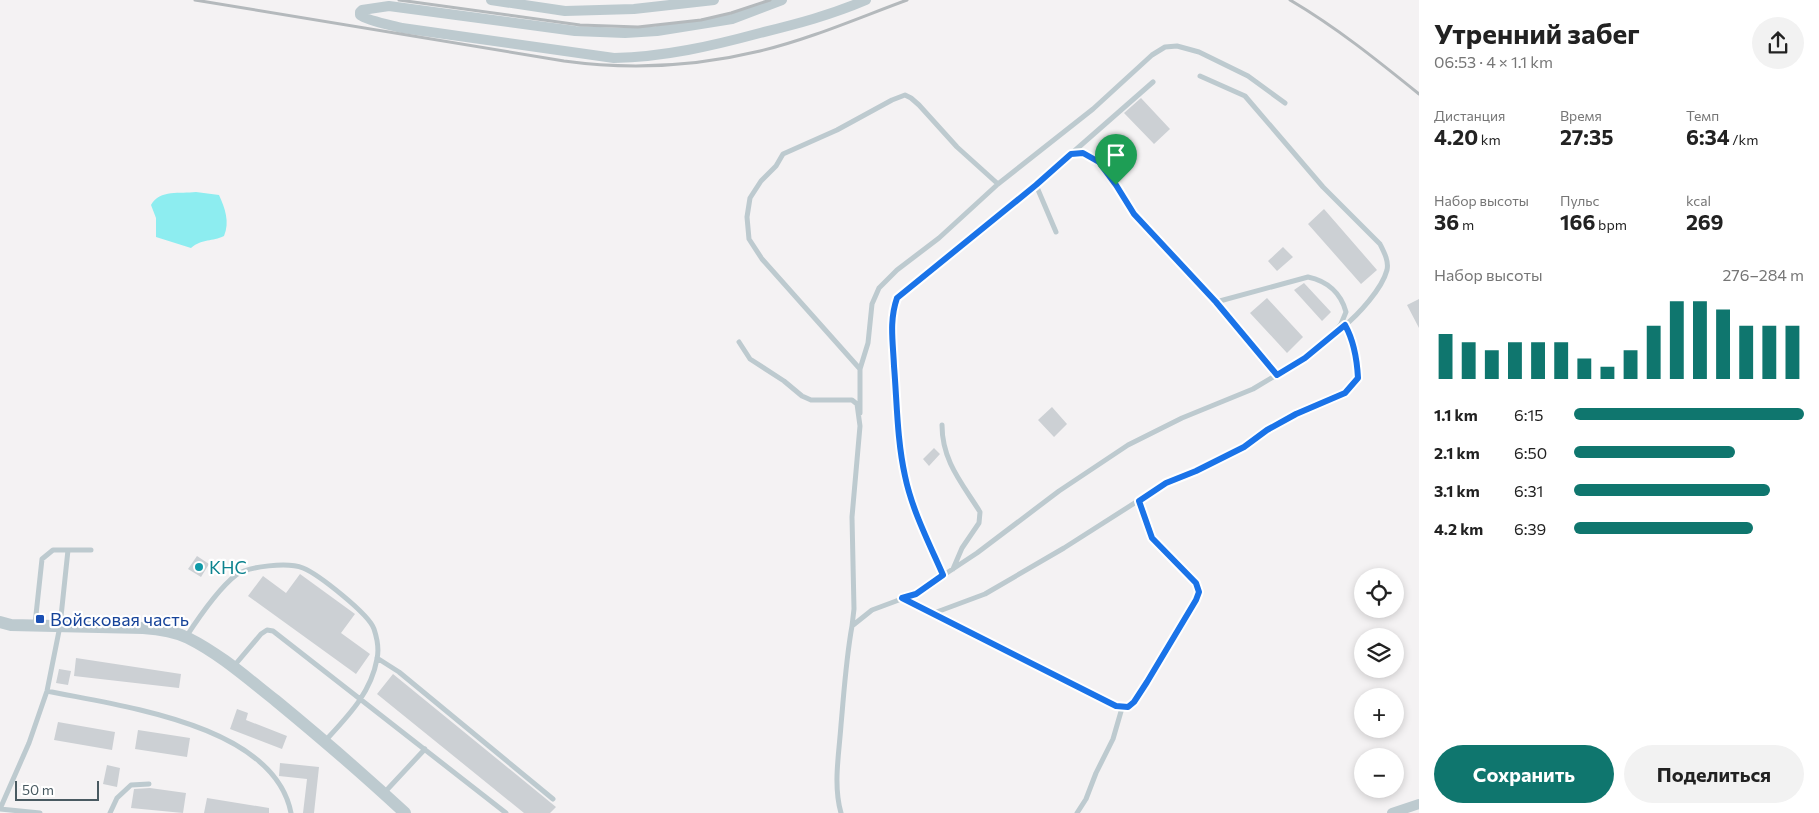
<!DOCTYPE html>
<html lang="ru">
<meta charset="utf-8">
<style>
:root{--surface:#fff;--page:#f2f2f2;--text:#222;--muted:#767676;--accent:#0f766e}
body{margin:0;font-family:Commissioner,sans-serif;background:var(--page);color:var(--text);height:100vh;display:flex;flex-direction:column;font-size:19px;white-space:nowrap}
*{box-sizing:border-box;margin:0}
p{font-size:16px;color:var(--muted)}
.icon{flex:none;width:28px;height:28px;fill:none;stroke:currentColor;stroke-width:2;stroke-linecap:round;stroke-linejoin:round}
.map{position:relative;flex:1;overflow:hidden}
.side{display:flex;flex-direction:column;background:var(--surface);width:400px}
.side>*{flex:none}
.buttons{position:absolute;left:1354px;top:568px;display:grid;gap:10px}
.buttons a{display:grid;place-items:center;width:50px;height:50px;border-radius:50%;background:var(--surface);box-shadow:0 2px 8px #0003;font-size:25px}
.scale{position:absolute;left:15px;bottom:12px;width:84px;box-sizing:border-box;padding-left:5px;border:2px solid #495a61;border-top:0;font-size:14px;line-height:18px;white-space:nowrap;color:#495a61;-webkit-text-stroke:4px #fff;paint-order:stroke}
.pin{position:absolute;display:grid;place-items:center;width:42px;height:42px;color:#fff;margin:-51px -21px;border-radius:50% 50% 50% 0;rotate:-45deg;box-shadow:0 0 5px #0007}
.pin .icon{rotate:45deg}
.round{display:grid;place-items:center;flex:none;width:52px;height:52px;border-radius:26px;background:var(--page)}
.overview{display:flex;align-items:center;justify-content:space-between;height:85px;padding:0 15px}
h1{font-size:28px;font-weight:700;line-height:38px}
.metrics{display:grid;grid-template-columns:repeat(3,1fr);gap:8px;height:85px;padding:5px 15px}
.metrics div{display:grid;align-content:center}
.metrics b{font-size:21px;font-weight:700}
.metrics small{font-size:14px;font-weight:400}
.metrics p{font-size:14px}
.chart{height:140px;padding:10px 15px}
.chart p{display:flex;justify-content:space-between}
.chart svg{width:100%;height:90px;margin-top:5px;stroke:var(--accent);stroke-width:6}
.action{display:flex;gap:10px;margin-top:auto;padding:10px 15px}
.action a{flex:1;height:58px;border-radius:30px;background:var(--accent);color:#fff;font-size:20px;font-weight:700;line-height:58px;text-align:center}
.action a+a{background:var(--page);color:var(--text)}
ul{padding:0 15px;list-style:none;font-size:16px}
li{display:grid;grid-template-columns:80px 60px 1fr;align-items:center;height:38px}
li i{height:12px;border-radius:6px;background:var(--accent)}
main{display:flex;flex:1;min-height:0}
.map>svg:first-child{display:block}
.water{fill:#8dedf0}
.building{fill:#ccd0d4}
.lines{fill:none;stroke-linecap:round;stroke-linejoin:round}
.service{stroke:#bdcacf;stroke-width:5}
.minor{stroke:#bdcacf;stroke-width:10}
.tertiary{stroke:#bdcacf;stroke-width:12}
.rail{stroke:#b4b9bc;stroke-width:3}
.route-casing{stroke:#fff;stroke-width:10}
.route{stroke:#1a73e8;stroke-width:6}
.culture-dot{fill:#0f9aa8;stroke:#fff;stroke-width:2}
.transit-dot{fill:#1a4fb4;stroke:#fff;stroke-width:2}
.labels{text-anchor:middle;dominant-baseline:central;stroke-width:4.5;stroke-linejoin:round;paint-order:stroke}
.culture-label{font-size:18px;fill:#0d838f;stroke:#fff;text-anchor:start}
.transit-label{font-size:18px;fill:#164399;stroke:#fff;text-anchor:start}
</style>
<main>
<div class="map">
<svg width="1419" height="813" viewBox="0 0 1419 813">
<rect width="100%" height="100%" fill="#f4f2f3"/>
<path class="water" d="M196 192 219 195C225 208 230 222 224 236 212 242 203 238 191 248L156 237V218L151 205C160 189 180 194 196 192Z"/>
<path class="building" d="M1141 98 1170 129 1154 144 1124 113Z
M1324 209 1377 270 1361 284 1308 224Z
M1283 247 1293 257 1277 271 1268 261Z
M1304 283 1331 312 1322 321 1294 290Z
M1267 298 1303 337 1287 353 1250 313Z
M1419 299V328L1407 305Z
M1052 407 1067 424 1054 437 1038 420Z
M934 448 940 454 929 466 923 459Z
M197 556 209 564 201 577 188 569Z
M300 574 355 614 341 633 370 654 356 674 248 596 263 576 286 593Z
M76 658 181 674 179 688 74 676Z
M59 669 71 671 68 685 56 683Z
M393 674 556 807 550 813H524L377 694Z
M237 709 248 713 246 720 287 736 282 749 230 729Z
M58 722 115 732 112 750 54 740Z
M138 730 190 738 187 757 135 749Z
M280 763 319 767 314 813H303L307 779 279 776Z
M107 765 120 768 117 787 103 784Z
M150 788 186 793 183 813 131 808 134 789Z
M207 798 269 808V813H204Z"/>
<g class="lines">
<path class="service" d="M1200 76 1245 96 1323 187 1380 244C1384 252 1389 261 1387 270 1382 289 1358 315 1343 327
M1072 153 1153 82
M1036 185 1056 232
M1216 302 1277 375
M739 342 750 359 784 381 802 396 811 400H852L857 404 860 426 852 517 854 609 852 626
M860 369 762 259 749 239 747 217 750 198 761 181 776 166 783 154 837 130 892 100 905 95 911 98 919 105 957 147 998 184
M860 413V369L868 343 872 304 879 288 897 270 939 238 998 184 1093 109 1152 55 1165 47 1177 46 1199 52 1248 76 1285 103
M942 425C942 461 962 483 980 512L979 523 962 548 953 569
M902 598 1116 706 1128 707 1133 702 1147 682 1196 600 1199 592 1196 583 1152 538 1139 501
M934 613 985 594 1064 548 1166 483 1196 471 1244 447 1267 429 1296 414 1345 393 1358 378C1357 359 1354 341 1345 325
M35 624 42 559 53 550H91
M186 637C199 617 218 589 236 575 249 566 288 562 303 568 318 574 369 614 374 629 377 638 379 650 377 659 371 693 348 716 325 741
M377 658 399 672 553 799
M234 666 261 634 267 630 273 631 506 813
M47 691C119 706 274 724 291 813
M384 793 425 749
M0 809 29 743 47 691 60 626 68 550
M0 809 40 813
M110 813 117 798 131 785 149 784
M841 813C833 785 839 754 841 725 844 692 846 659 852 626L872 610 915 594 977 553 1059 491 1128 445 1182 418 1253 389 1305 358 1333 334 1341 324 1346 312C1341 293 1327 281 1308 277L1216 302 1134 215C1116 191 1106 152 1071 154L1036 185 911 285 897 298 893 311 891 329 896 406 905 476 915 508 943 575
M1077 813 1086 799 1096 773 1113 739 1122 708"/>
<path class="minor" d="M491 0 565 11 634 9 714 0
M782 0 732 19 657 31 625 33 575 31 389 6 362 10 360 12V15C368 21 391 25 402 28L614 58C664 57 712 46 760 33 797 24 831 15 866 0
M1392 813 1419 804"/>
<path class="tertiary" d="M0 622 11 625 143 628C159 629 174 631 188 638 220 654 247 678 275 700 320 737 363 774 405 813"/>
<path class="rail" d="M195 0 564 61C630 70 694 67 760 51 810 39 858 18 907 0
M399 0 580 25 638 27 701 20 731 13 770 0
M1290 0C1336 27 1377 60 1419 94"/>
</g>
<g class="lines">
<defs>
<path id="route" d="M1083 153 1099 162 1116 185 1134 214 1216 302 1277 375 1305 358 1345 325C1354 341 1357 359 1358 378L1345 393 1296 414 1267 430 1244 447 1196 471 1166 483 1139 501 1152 538 1196 583 1199 592 1196 600 1147 682 1134 702 1128 707 1116 706 902 598 916 594 943 575C929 543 912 510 905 476 897 440 897 402 894 366 893 342 889 321 897 298L1036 185 1071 154Z"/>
</defs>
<use href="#route" class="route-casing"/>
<use href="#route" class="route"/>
</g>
<circle class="culture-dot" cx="199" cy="567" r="5"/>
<rect class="transit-dot" x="35" y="614" width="10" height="10" rx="2.5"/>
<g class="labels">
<g class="culture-label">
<text x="209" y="567">КНС</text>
</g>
<g class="transit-label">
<text x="50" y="619">Войсковая часть</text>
</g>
</g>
</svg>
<div class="buttons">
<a><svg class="icon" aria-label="locate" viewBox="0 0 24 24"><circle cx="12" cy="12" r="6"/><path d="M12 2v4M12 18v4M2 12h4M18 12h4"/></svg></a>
<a><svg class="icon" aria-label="layers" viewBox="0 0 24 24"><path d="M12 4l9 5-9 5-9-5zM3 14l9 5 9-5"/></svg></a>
<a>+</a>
<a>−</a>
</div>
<div class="scale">50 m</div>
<div class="pin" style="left:1116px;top:185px;background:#1e9e55"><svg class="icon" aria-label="arrive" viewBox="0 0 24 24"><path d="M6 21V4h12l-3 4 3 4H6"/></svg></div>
</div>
<section class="side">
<div class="overview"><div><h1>Утренний забег</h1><p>06:53 · 4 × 1.1 km</p></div><a class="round"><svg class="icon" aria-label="share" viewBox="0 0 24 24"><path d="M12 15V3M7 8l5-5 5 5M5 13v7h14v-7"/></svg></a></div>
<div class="metrics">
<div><p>Дистанция</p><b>4.20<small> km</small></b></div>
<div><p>Время</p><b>27:35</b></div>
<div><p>Темп</p><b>6:34<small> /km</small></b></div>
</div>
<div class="metrics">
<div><p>Набор высоты</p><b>36<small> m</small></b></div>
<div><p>Пульс</p><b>166<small> bpm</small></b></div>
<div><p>kcal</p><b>269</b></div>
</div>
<div class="chart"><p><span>Набор высоты</span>276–284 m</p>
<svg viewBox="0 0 160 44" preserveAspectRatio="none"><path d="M5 44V22M15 44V26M25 44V30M35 44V26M45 44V26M55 44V26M65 44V34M75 44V38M85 44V30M95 44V18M105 44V6M115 44V6M125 44V10M135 44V18M145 44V18M155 44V18"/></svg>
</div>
<ul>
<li><b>1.1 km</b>6:15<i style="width:100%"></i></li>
<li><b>2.1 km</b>6:50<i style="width:70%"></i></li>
<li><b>3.1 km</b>6:31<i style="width:85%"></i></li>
<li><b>4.2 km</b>6:39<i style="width:78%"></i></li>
</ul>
<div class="action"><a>Сохранить</a><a>Поделиться</a></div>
</section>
</main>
